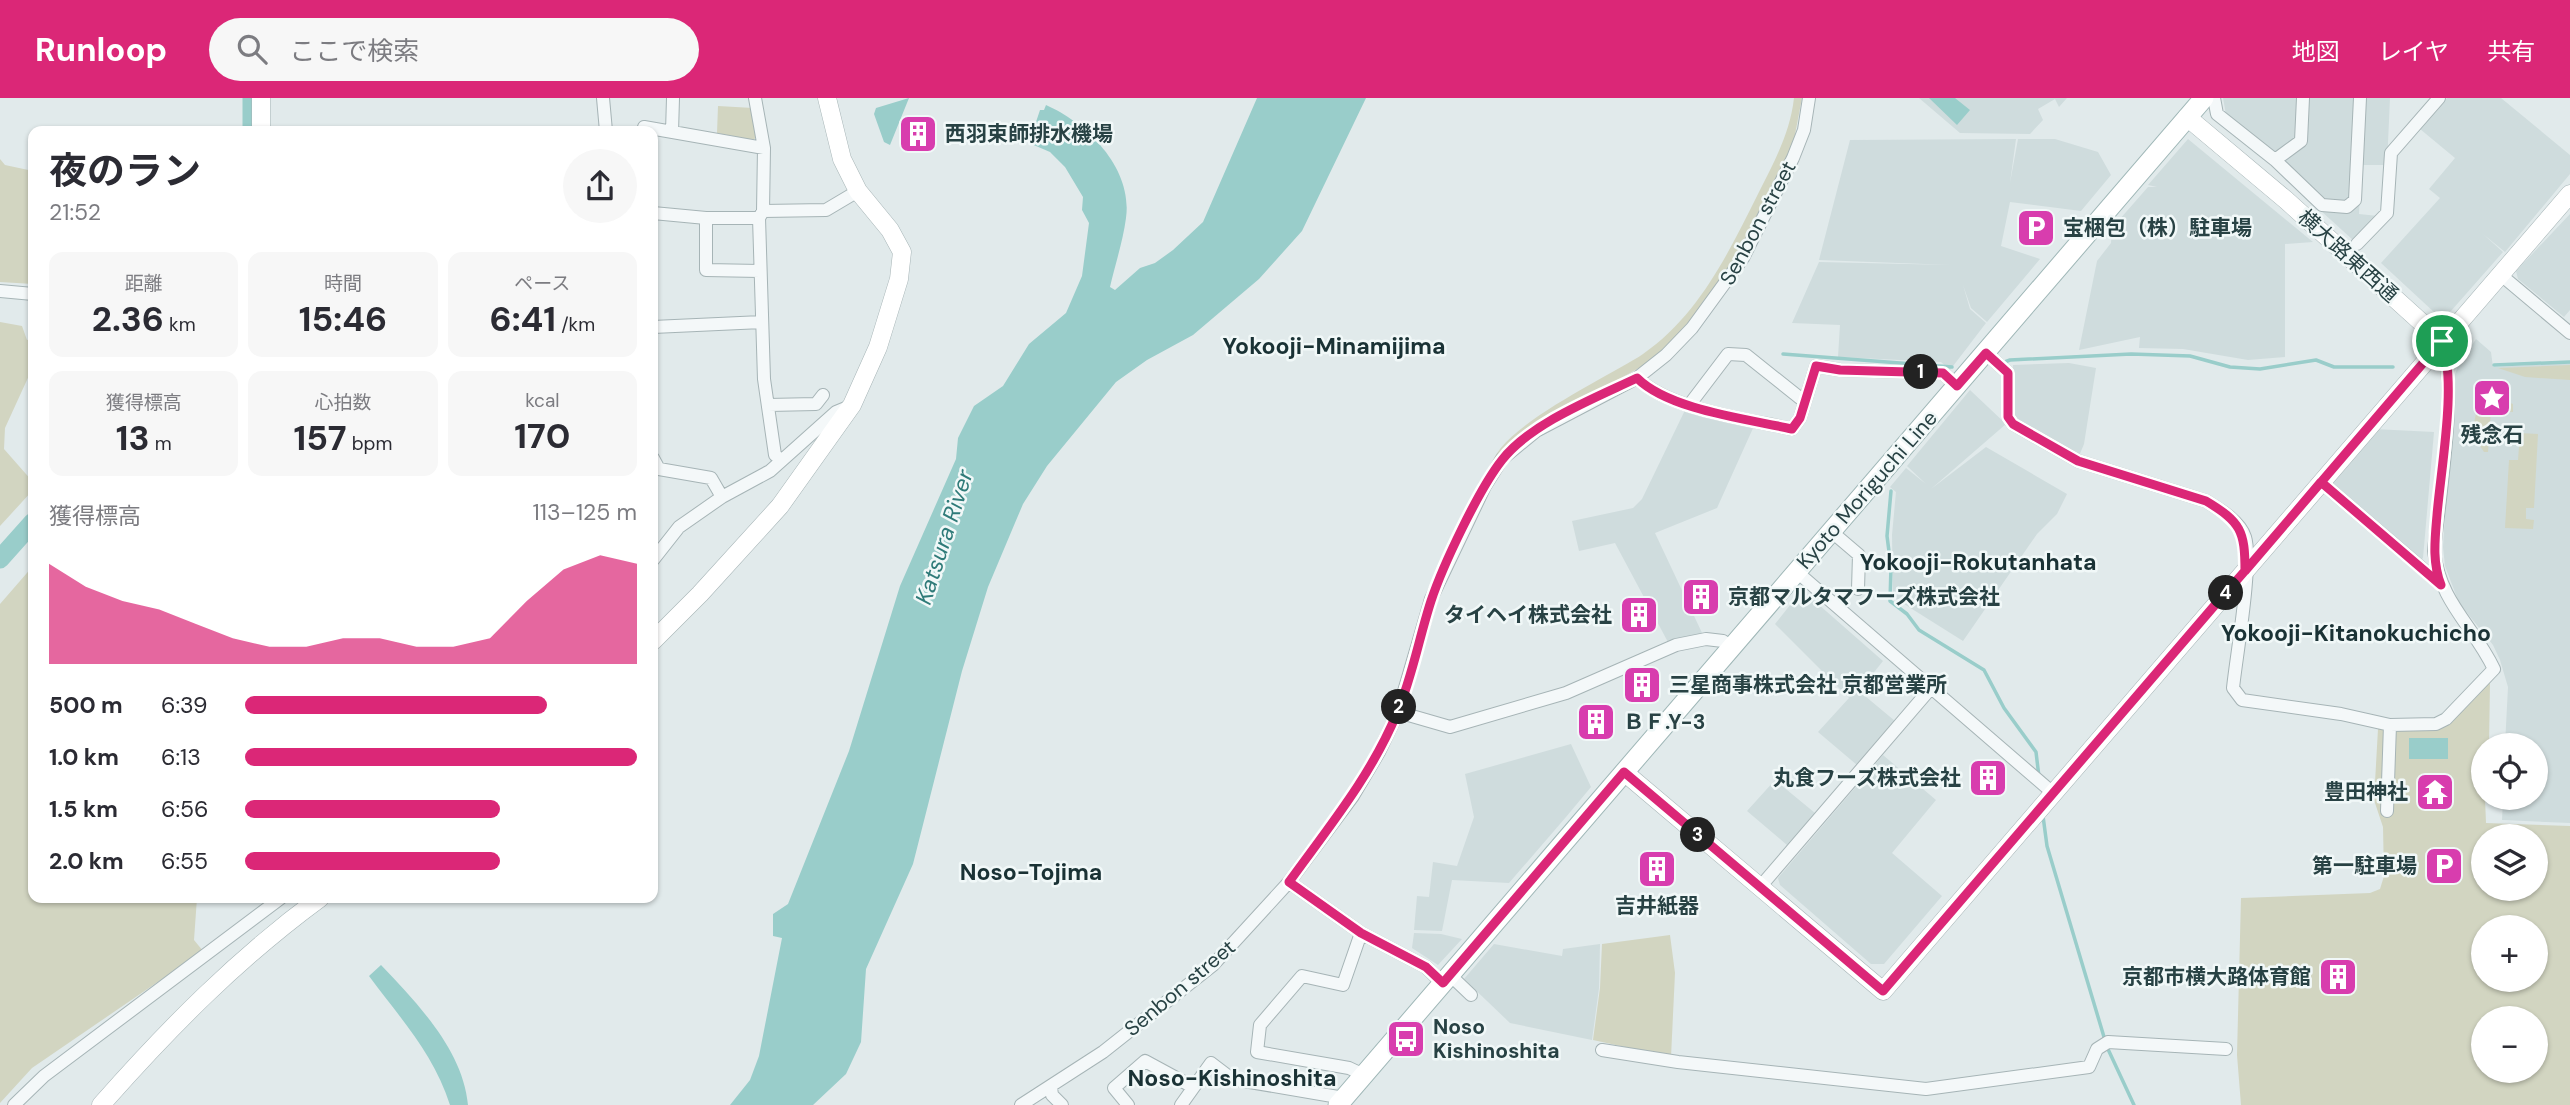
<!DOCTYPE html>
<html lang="ja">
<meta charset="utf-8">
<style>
:root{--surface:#fff;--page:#f7f7f7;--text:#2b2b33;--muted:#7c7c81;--accent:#db2777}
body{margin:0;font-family:"DM Sans","Noto Sans JP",sans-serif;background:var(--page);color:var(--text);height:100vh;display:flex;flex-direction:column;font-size:26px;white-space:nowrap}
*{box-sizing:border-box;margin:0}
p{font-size:23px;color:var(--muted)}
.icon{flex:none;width:38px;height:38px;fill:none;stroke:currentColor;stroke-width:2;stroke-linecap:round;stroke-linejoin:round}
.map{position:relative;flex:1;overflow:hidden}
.sheet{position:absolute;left:28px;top:28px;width:630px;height:777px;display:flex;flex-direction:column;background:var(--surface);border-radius:14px;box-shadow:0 2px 5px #0004}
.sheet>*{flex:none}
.controls{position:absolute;left:2471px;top:635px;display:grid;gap:14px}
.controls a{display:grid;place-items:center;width:77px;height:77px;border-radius:50%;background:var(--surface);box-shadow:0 2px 5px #0004;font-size:35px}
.pin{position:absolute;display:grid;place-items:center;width:60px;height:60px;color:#fff;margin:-30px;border:4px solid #fff;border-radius:50%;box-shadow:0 2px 7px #0007}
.km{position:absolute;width:35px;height:35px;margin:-18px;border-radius:50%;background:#222;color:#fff;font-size:19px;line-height:35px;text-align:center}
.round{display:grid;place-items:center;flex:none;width:74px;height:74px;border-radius:37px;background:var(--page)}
.summary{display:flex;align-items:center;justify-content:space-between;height:119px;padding:0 21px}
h1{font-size:38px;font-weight:700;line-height:52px}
.metrics{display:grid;grid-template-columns:repeat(3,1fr);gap:10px;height:119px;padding:7px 21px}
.metrics div{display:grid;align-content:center;border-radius:14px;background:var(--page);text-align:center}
.metrics b{font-size:35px;font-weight:700}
.metrics small{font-size:19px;font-weight:400}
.metrics p{font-size:19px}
.chart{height:196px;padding:14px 21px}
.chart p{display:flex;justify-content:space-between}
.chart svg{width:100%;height:126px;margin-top:7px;fill:var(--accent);opacity:.7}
ul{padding:0 21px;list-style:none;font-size:23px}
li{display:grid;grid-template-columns:112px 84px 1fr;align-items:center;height:52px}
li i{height:18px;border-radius:9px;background:var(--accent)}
header{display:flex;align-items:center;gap:42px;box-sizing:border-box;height:98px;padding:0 35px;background:var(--accent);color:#fff}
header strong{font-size:33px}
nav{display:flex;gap:38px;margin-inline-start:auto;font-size:24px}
.search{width:490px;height:63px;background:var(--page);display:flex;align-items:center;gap:18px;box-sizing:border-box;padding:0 24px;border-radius:38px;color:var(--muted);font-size:26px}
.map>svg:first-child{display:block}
.built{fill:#cfdcdd}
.green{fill:#d2d5c1;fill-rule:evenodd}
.water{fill:#99cdca}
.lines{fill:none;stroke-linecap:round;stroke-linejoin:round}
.stream{stroke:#99cdca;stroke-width:3.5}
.river{stroke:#99cdca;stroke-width:19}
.street-casing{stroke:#a6b4b6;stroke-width:14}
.secondary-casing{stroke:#a6b4b6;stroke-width:19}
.primary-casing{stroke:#9fb7b7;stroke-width:21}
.street{stroke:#f4f8f9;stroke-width:12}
.secondary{stroke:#fff;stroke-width:18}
.primary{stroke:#fff;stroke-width:19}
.route-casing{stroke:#fff;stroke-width:14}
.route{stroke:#db2777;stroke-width:9}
.labels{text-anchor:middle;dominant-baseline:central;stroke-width:5;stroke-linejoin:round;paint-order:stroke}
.poi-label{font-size:21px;font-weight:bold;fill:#284244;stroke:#f1f8f8;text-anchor:start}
.street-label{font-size:21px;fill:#284244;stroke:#f1f8f8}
.neighbourhood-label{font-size:23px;font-weight:bold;fill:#1a3235;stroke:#f1f8f8}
.water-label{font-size:23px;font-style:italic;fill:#2f7b79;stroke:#f1f8f8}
</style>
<header>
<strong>Runloop</strong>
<div class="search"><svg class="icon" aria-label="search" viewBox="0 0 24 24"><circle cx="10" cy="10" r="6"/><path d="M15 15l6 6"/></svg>ここで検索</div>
<nav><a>地図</a><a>レイヤ</a><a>共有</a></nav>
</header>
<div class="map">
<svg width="2570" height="1007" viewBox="0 0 2570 1007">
<rect width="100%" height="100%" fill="#e1eaeb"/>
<path class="built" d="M1919 0H2067L2059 9 2055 1 2038 11 2043 22 2030 36 1960 35Z
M2223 0H2390L2387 67H2361L2359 116 2378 118 2354 143 2228 28Z
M2447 0H2501L2570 57V76L2505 154 2483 136 2503 154 2451 213 2435 215 2381 165 2440 100 2429 91 2455 60 2420 31Z
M2016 41 2010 85 2018 41H2055L2098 54 2111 77 2081 113 2010 104 2001 148 2040 161 1987 224 1971 210 1963 187 1970 211 1986 225 1950 272 1941 264 1838 259 1840 227 1792 225 1819 164 1951 167 1819 162 1850 42Z
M2188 41 2313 144 2285 146V259L2248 262 2183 251 2139 250 2140 239 2079 252 2097 163 2111 145 2112 130 2148 89H2157L2148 87Z
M2570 116V212L2564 219 2518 181 2516 173Z
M2476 241 2491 254 2493 269 2570 265V725L2502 722 2503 700H2536V648L2505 647 2508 589 2500 562 2493 547 2459 505 2445 468 2443 449 2453 282 2458 268Z
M2069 265 2096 270 2084 346 2079 358 2018 327 2011 314 2013 267Z
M1970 292 2006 326 1931 391 1986 349 2067 396 2057 416 2037 436 1963 543 1893 499 1892 437 1896 394 1890 389 1906 370 1926 386 1907 368Z
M1687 308 1754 328 1717 410 1655 435 1703 537 1669 546 1615 445 1579 453 1572 423 1633 410 1642 401Z
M2374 331 2434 334 2423 460 2419 464 2327 384Z
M1802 492 1883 563 1859 593 1895 623 1857 667 1818 634 1849 600 1775 526Z
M1571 646 1591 689 1566 719 1509 785 1452 782 1442 833 1414 832 1417 798 1429 799 1433 764 1457 768 1474 719 1465 676Z
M1883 657 1936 702 1892 755 1942 798 1884 866H1871L1780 787 1778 780Z
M1775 682 1815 715 1787 747 1747 713Z
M1414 835 1441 836 1462 841 1438 867 1412 850Z
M1494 846 1562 858 1563 851 1600 846 1599 890 1592 942 1510 925 1464 881Z"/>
<path class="green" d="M1794 0H1802L1793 47 1731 170 1710 203 1661 257 1536 330 1491 372C1491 332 1611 278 1643 256 1698 218 1728 156 1757 98 1773 66 1790 36 1794 0Z
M718 8 753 10 758 38 753 42 717 35Z
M0 61 5 67 33 73V186L0 184Z
M0 224 22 228 27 242 33 240 32 271 5 330 4 351 33 384V392L0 428Z
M2570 267V282L2525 279 2498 270Z
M2492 298 2513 306V314L2491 313 2488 354H2484C2471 335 2471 320 2484 300Z
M2520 335 2538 336 2534 410H2526V421L2534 422 2533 431 2505 430 2509 362H2518Z
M33 468V555L29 566H33V800H197L194 842 203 853 32 970 0 1005V506Z
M2490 585 2489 647 2483 648 2486 725 2570 728V1007H2241L2237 957 2241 800 2370 795 2380 791 2384 778 2383 729 2374 702 2378 631 2446 627 2486 586ZM2483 738H2536V791H2483ZM2483 830H2536V882H2483ZM2483 920H2536V973H2483Z
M1670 837 1675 875 1671 959 1593 942 1600 890 1602 846Z"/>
<path class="water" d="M909 0 890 47 884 44 874 16 876 10Z
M1257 0H1366L1302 133 1259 181 1193 237 1147 262 1116 284 1047 368 1023 406 988 489 962 573 913 766 866 871 861 944 846 976 813 1007H730L750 982 759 958 782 840 773 838V816L788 806 849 653 900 488 956 361 958 340 974 308 1003 288 1029 246 1066 215 1082 178 1089 125 1082 112 1083 99 1065 69 1050 54 1029 45 1040 12H1044L1046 7C1087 25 1133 70 1126 120 1123 143 1115 167 1110 189L1115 192 1140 170 1155 165 1173 152 1203 124Z
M1929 0H1955L1970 12 1957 27Z
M2409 640H2448V661H2409Z
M381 867C417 905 463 952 468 1007H450C434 956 400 920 369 878Z"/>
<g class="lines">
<path class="stream" d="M1783 256 1952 269
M2002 265 2010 262 2131 256 2190 258 2230 269 2260 271 2316 262 2334 269H2393
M2494 267 2570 264
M1891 393 1887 438 1891 469 1890 503 1907 516 1919 532 1984 572 2004 610 2036 654 2039 679
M2043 718 2047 748 2107 949 2134 1007"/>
<path class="river" d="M252 0V33
M0 461 33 424"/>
<defs>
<path id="street" d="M603 0 606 33
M755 0 764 50 763 113 759 120 764 281 775 357 781 362
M2214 0 2217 16 2275 62 2301 43 2303 0
M644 29 764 50
M672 34 673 0
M2275 62 2322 107 2347 109 2355 102 2360 0
M763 113 826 112 858 93
M653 115 706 120
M759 120H706V172L760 173
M2357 146 2387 115 2391 55 2439 0
M2501 177 2570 235
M0 193 33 196
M653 229 762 224
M1986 255 2008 275V319L2013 326 2078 363 2206 403C2219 411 2240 423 2245 439 2253 464 2236 560 2233 590L2242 602 2341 616 2390 627 2387 713
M1637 280C1670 312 1748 321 1792 331L1800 320 1816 268 1840 272 1943 275 1957 288
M1690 306 1728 256 1746 257 1805 304
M768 307 816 306 823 297
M653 360 659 371 711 380 722 399
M2321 384 2438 484
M1832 434 1859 457 1858 491
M653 462 679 429 722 399 770 373 836 314 848 309
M1797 474 2053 695
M1398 614 1450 629 1566 595 1676 547 1706 541 1723 543 1732 549
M2390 627 2436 626 2446 621 2494 571C2473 527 2440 505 2434 453 2439 402 2458 287 2442 243
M1289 784 1361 835 1426 869 1442 885
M1760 789 1931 590
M1361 835 1343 887 1302 878 1260 927 1257 954 1349 970 1364 977
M1449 876 1471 897
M1602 952 1678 964 1926 991 2089 969 2097 951 2108 944 2226 951
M1051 989 1052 997 1062 1007
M14 1007 44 978 281 800
M1021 1007 1103 954 1213 867 1289 784 1353 698 1379 654 1398 614 1431 501 1485 388 1502 361 1536 333 1637 280 1666 257 1692 230 1743 160 1793 60 1804 32 1809 0
M1128 1007 1114 990 1145 963 1193 989
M1181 1007 1211 965 1232 981 1344 1000"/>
<path id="secondary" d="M261 0V33
M2187 19 2286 102 2442 243
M653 543 700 496 780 408 852 307 878 249 899 181 902 154 890 132 858 93 842 61 827 0
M1624 674 1883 893 2570 96
M101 1007C169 930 237 861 320 800"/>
<path id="primary" d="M1338 1007 2204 0"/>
</defs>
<use href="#street" class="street-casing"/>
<use href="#secondary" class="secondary-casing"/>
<use href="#primary" class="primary-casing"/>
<use href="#street" class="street"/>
<use href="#secondary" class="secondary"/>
<use href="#primary" class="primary"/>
</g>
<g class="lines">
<defs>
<path id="route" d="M2442 243 2245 473C2245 433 2241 424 2206 403L2078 363 2013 326 2008 319V275L1986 255 1957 288 1943 275 1840 272 1816 268 1800 320 1792 331C1748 321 1669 312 1637 280 1595 300 1531 325 1502 362 1479 391 1443 467 1431 503 1419 540 1412 580 1397 615 1371 678 1328 730 1289 784L1361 835 1426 869 1443 885 1624 674 1883 893 2221 500C2255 462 2288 423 2321 384L2441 487C2432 464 2435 441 2437 417 2441 369 2457 286 2442 243"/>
</defs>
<use href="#route" class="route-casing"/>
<use href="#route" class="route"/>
</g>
<defs>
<symbol id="building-square" viewBox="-11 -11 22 22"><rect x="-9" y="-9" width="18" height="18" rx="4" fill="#d83dae" stroke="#f1f8f8"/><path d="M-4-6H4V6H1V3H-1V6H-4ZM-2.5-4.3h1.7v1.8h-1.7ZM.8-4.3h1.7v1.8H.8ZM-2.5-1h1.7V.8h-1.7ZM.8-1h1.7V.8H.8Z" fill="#fff"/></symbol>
<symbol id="parking-square" viewBox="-11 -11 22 22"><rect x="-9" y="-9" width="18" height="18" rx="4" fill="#d83dae" stroke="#f1f8f8"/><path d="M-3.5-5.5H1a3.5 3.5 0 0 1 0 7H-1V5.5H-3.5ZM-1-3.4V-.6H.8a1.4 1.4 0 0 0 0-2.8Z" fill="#fff"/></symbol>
<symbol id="sight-square" viewBox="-11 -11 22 22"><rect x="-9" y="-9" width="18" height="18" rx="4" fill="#d83dae" stroke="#f1f8f8"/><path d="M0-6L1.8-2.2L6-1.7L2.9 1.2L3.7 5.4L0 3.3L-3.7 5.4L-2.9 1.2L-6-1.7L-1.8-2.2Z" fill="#fff"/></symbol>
<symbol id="temple-square" viewBox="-11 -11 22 22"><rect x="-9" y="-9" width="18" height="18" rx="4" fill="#d83dae" stroke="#f1f8f8"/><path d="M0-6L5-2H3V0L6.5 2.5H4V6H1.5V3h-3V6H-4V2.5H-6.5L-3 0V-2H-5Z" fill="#fff"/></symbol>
<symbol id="bus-square" viewBox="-11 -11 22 22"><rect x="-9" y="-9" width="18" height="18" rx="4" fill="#d83dae" stroke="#f1f8f8"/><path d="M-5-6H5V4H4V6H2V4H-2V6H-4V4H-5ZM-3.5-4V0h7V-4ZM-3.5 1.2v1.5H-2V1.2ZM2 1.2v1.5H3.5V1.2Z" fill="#fff"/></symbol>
</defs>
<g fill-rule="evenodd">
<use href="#building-square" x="896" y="14" width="44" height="44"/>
<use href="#parking-square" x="2014" y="108" width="44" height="44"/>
<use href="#sight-square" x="2470" y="278" width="44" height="44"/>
<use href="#building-square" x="1679" y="477" width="44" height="44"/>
<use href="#building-square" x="1617" y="495" width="44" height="44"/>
<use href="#building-square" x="1620" y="565" width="44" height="44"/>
<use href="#building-square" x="1574" y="602" width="44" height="44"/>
<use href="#building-square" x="1966" y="658" width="44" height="44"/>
<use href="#temple-square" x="2413" y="672" width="44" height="44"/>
<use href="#parking-square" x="2422" y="746" width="44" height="44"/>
<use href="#building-square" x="1635" y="749" width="44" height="44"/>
<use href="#building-square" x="2316" y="857" width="44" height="44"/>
<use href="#bus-square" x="1384" y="919" width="44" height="44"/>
</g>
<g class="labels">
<g class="poi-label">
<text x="945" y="36">西羽束師排水機場</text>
<text x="2063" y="130">宝梱包（株）駐車場</text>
<text x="2492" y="337" text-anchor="middle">残念石</text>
<text x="1728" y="499">京都マルタマフーズ株式会社</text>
<text x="1612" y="517" text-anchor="end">タイヘイ株式会社</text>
<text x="1669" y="587">三星商事株式会社 京都営業所</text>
<text x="1623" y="624">ＢＦ.Y-3</text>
<text x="1961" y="680" text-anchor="end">丸食フーズ株式会社</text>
<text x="2408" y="694" text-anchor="end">豊田神社</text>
<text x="2417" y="768" text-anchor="end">第一駐車場</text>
<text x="1657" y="808" text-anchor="middle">吉井紙器</text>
<text x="2311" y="879" text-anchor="end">京都市横大路体育館</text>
<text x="1433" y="929">Noso<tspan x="1433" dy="24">Kishinoshita</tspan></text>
</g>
<g class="street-label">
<text transform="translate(1758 125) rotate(-62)">Senbon street</text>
<text transform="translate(2348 158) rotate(42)">横大路東西通</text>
<text transform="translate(1867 392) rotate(-49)">Kyoto Moriguchi Line</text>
<text transform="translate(1180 890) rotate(-40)">Senbon street</text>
</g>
<g class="neighbourhood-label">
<text x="1334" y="248">Yokooji-Minamijima</text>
<text x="1978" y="464">Yokooji-Rokutanhata</text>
<text x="2356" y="535">Yokooji-Kitanokuchicho</text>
<text x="1031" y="774">Noso-Tojima</text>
<text x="1232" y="980">Noso-Kishinoshita</text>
</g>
<g class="water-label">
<text transform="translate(944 439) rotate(-72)">Katsura River</text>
</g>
</g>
</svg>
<div class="controls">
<a><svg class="icon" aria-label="locate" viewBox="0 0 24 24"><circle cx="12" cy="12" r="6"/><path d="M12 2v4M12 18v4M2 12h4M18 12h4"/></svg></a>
<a><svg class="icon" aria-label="layers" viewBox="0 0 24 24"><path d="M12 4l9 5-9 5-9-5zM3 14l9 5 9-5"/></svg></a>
<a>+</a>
<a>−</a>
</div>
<div class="pin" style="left:2442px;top:243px;background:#1e9e55"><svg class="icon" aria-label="arrive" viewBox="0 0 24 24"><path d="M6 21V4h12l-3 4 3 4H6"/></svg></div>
<b class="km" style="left:1921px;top:274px">1</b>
<b class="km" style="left:1399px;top:609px">2</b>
<b class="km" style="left:1698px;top:737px">3</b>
<b class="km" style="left:2226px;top:495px">4</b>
<section class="sheet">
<div class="summary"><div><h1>夜のラン</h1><p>21:52</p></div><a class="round"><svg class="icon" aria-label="share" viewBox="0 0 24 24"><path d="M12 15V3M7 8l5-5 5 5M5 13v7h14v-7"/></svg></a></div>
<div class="metrics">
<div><p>距離</p><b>2.36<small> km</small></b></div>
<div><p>時間</p><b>15:46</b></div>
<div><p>ペース</p><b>6:41<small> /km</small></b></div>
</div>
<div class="metrics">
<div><p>獲得標高</p><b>13<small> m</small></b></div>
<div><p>心拍数</p><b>157<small> bpm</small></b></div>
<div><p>kcal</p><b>170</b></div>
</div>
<div class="chart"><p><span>獲得標高</span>113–125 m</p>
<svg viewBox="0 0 160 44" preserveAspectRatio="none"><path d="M0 44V9L10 17L20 22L30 25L40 30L50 35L60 38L70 38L80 35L90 35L100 38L110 38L120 35L130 22L140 11L150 6L160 9V44z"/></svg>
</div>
<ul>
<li><b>500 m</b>6:39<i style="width:77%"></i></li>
<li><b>1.0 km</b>6:13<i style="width:100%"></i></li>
<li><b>1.5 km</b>6:56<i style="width:65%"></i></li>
<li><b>2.0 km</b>6:55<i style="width:65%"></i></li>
</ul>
</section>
</div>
